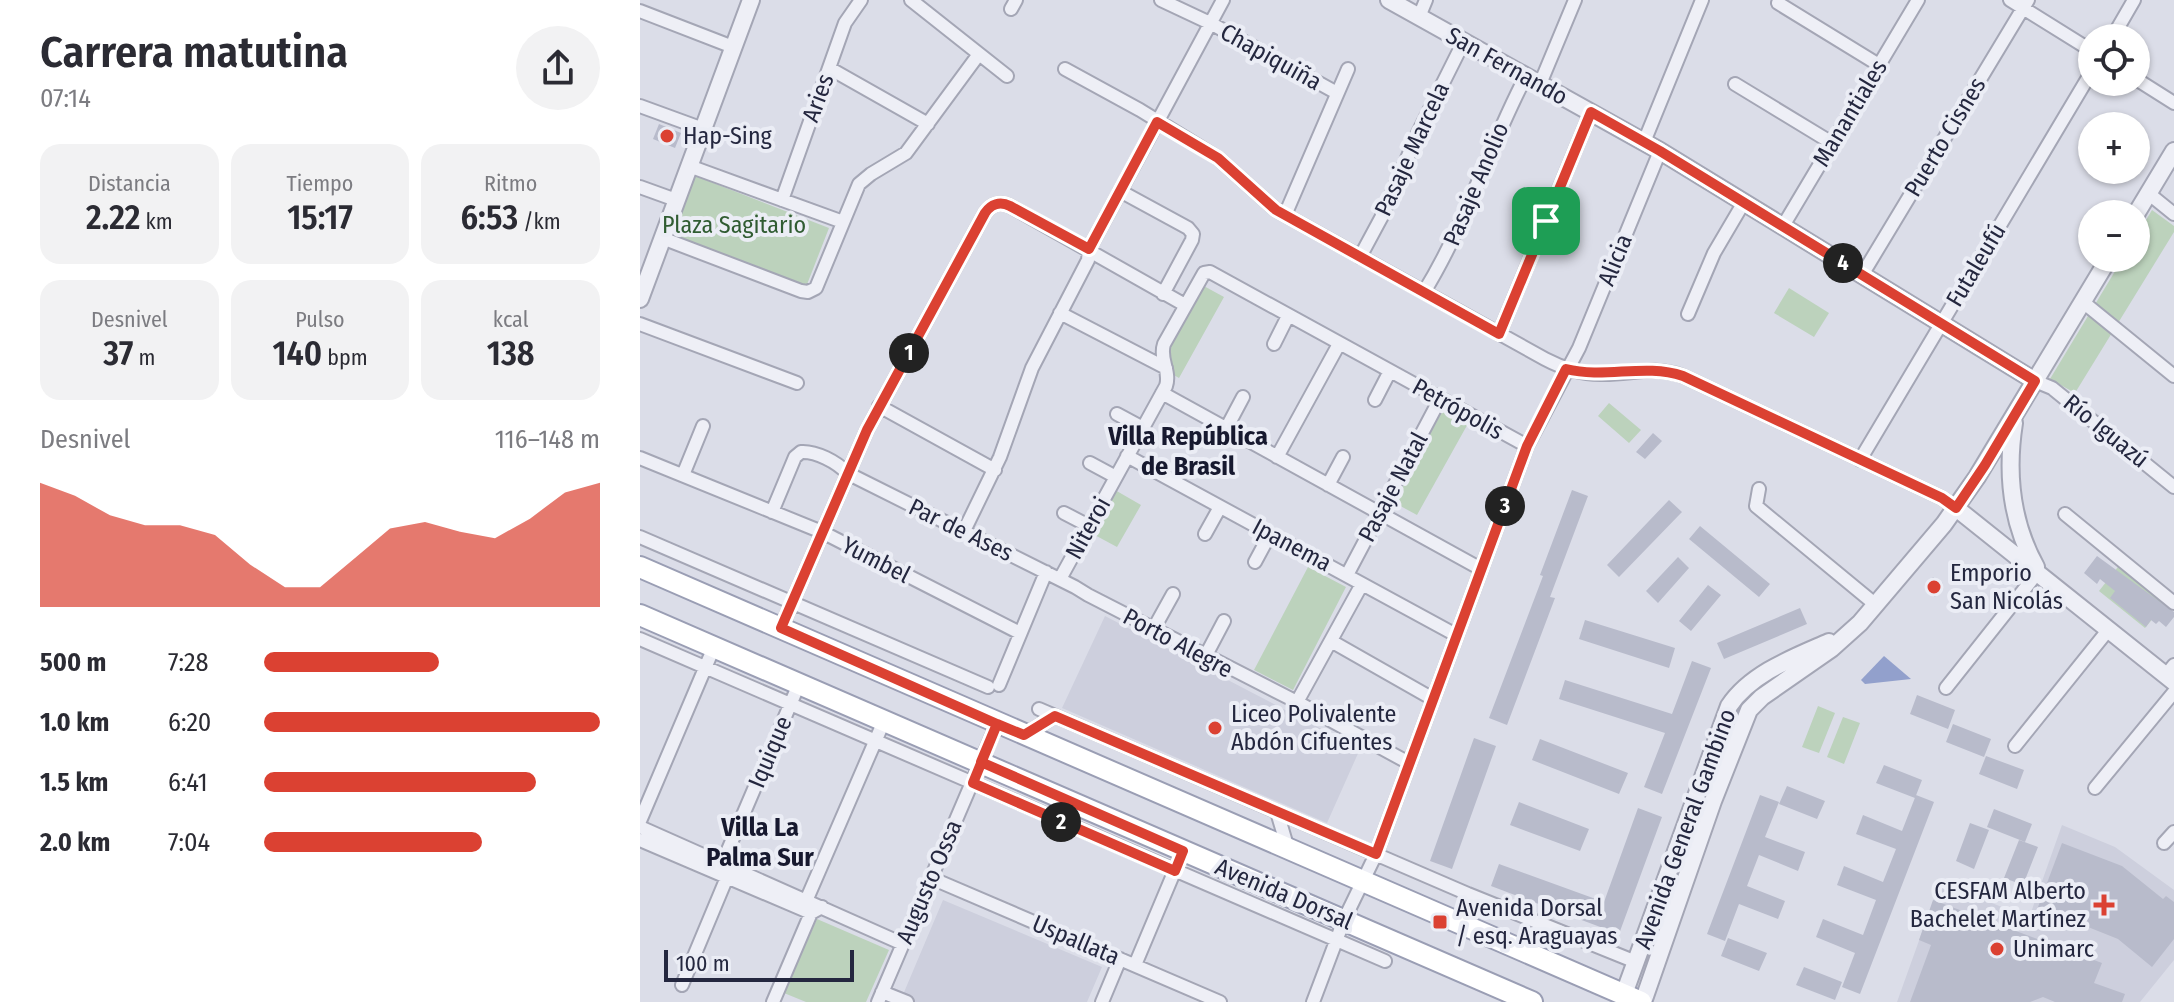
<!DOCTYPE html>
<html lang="es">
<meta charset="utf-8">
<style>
:root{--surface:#fff;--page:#f2f2f3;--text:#2b2b33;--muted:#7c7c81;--accent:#db4132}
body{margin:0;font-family:"Fira Sans Condensed",sans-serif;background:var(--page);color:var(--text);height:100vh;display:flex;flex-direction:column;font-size:30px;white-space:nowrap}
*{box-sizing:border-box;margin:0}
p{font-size:26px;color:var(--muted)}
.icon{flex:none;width:44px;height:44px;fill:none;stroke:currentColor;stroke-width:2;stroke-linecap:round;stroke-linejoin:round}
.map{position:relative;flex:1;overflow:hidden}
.side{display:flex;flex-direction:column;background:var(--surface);width:640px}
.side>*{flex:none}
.tools{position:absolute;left:1438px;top:24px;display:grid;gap:16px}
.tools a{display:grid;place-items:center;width:72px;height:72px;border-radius:50%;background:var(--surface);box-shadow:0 2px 6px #0004;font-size:40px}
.scale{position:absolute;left:24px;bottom:20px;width:190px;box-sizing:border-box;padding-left:8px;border:4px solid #24273f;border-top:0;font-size:22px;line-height:28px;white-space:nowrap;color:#24273f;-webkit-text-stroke:6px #ebedf5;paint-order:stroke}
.pin{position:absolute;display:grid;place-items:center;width:68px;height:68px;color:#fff;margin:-34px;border-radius:16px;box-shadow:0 4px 12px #0006}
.km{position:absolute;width:40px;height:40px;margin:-20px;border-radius:50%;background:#222;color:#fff;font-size:22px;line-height:40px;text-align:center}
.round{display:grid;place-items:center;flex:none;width:84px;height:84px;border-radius:42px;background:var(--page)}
.head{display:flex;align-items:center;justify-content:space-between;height:136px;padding:0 40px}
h1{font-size:44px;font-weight:600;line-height:60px}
.figures{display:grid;grid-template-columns:repeat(3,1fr);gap:12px;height:136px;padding:8px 40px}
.figures div{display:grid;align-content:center;border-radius:20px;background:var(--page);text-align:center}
.figures b{font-size:34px;font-weight:600}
.figures small{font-size:22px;font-weight:400}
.figures p{font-size:22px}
.chart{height:224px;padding:16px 40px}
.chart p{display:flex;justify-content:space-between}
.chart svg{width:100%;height:144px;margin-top:8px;fill:var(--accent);opacity:.7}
ul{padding:0 40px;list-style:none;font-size:26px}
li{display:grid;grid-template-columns:128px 96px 1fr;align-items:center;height:60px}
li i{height:20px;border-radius:10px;background:var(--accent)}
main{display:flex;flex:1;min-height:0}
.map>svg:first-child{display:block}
.built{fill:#cdcfdd}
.green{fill:#bcd2bc}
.water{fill:#92a0cc}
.building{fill:#b8bbcb}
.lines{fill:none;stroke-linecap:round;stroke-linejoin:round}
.minor-casing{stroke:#a4a6b5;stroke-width:16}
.tertiary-casing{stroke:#a4a6b5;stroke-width:20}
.primary-casing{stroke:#9a9eb4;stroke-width:24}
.minor{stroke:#eeeff6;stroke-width:12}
.tertiary{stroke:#eeeff6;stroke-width:16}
.primary{stroke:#fff;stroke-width:20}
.route-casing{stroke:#fff;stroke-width:16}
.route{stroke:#db4132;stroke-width:10}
.poi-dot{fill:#db4132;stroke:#ebedf5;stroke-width:3}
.labels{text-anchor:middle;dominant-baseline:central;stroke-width:8;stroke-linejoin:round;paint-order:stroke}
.street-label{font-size:24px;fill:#24273f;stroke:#ebedf5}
.poi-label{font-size:24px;fill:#24273f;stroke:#ebedf5;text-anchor:start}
.park-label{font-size:24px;fill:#305c32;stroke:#ebedf5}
.neighbourhood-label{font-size:26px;font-weight:bold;fill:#17192f;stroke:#ebedf5}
</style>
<main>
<section class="side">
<div class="head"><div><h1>Carrera matutina</h1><p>07:14</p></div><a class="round"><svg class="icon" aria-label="share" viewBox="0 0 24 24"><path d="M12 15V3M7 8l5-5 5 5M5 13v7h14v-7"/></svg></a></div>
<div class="figures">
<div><p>Distancia</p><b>2.22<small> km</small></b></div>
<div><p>Tiempo</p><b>15:17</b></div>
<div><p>Ritmo</p><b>6:53<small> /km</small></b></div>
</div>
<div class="figures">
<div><p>Desnivel</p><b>37<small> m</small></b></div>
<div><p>Pulso</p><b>140<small> bpm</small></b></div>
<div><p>kcal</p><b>138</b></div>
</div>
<div class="chart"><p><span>Desnivel</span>116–148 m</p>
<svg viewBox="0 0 160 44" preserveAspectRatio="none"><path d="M0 44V6L10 10L20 16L30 19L40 19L50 22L60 31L70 38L80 38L90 29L100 20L110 18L120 21L130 23L140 17L150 9L160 6V44z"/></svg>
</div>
<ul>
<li><b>500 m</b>7:28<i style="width:52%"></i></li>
<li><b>1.0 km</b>6:20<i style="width:100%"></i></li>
<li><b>1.5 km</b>6:41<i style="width:81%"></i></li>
<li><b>2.0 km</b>7:04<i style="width:65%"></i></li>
</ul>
</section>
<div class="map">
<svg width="1534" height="1002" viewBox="0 0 1534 1002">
<rect width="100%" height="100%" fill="#dbdde8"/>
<path class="built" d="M465 616 720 749 687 823 422 708Z
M1422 825 1475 847 1534 890V960L1500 1002H1257L1300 882 1389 918Z
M303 900 462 967 447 1002H274L262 997Z"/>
<path class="green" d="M53 175 189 228 166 287 31 235Z
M1512 210 1534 226V232L1435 393 1410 379 1483 258H1496V237Z
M562 285 584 297 539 378 518 366Z
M1149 288 1189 313 1174 337 1134 313Z
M969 403 1001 430 989 443 958 416Z
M805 406 830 420 777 515 753 502Z
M475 490 501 505 477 547 451 533Z
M1481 563 1528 600 1505 628 1459 591Z
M668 567 706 587 653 690 614 670Z
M1178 706 1195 713 1179 753 1162 747Z
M1203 717 1220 723 1204 764 1187 757Z
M177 919 249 950 226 1002H166L144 993Z"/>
<path class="water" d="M1244 656 1271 679 1225 684 1221 680Z"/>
<path class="building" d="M19 124 41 133 35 148 13 139Z
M1013 433 1022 441 1005 459 996 452Z
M932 490 948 496 910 597 915 598 867 725 849 718 903 576 900 575Z
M1029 500 1042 512 979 577 967 565Z
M1060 526 1130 584 1119 597 1049 539Z
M1457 556 1534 612V617L1526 627 1519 621 1516 624 1511 620 1506 627 1470 598 1475 591 1460 579 1457 584 1444 573Z
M1038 557 1049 568 1018 603 1006 591Z
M1293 577 1303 583 1295 597 1285 590Z
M1068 585 1081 595 1051 631 1039 621Z
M1160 608 1167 624 1084 659 1077 643Z
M945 620 1035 648 1029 668 939 639Z
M1052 661 1071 668 1022 794 1004 787 1025 733 919 699 925 680 1032 714Z
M1277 695 1315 710 1308 729 1270 714Z
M1313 724 1351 739 1344 757 1306 742Z
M834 738 856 746 812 869 790 861Z
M900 739 988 773 979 794 892 760Z
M1346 756 1384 770 1377 789 1339 774Z
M1244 765 1282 780 1275 798 1236 783Z
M1147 786 1185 801 1177 819 1139 804Z
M1120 795 1139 802 1125 837 1165 852 1158 871 1119 855 1107 886 1145 901 1138 919 1099 904 1085 941 1067 934Z
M1276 795 1294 802 1220 994 1202 987 1215 953 1176 937 1183 919 1223 935 1236 900 1197 885 1204 866 1243 882 1256 849 1216 834 1223 815 1262 831Z
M879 802 949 829 940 851 870 825Z
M998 808 1022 817 979 934 851 886 859 864 964 902Z
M1354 809 1392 824 1385 842 1347 827Z
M1330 823 1349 830 1334 869 1316 861Z
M1379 840 1398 847 1383 885 1364 878Z
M1422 843 1482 866 1523 899 1526 896 1534 902V939L1512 967 1478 939 1398 907Z
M1293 900 1462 963 1454 983 1485 994 1482 1002H1415L1403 997 1390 1002H1270L1291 945 1279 940Z
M1088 938 1127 953 1119 971 1081 956Z
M1164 967 1202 982 1195 1000 1156 985Z"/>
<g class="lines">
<defs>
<path id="minor" d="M271 0 367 76
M521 0 572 24 697 93
M1370 0 1452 51
M1138 3 1239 65
M371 9 376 0
M0 11 93 47
M779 17 786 0
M1472 38 1494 0
M189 68 288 124
M425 69 500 110 578 158 636 210 905 359C922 368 941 374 960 374 992 375 1011 365 1043 376L1302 498 1316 508
M1496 79 1534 103
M900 84 935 0
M1095 84 1192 143
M0 106 63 129
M1004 142 1062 0
M49 166 203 222
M0 187 36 200
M480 191 548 228 553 234 552 240 523 294
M1508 193 1534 214
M142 200 205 23 221 0
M645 215 708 69
M1143 226 1278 0
M22 238 161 291 168 292 176 288 219 184 231 174 266 153 339 54
M720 257 741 218 779 131 824 41
M1222 275 1388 0
M784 292C826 224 849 146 886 76
M1443 302 1534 376
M420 313 526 368
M1048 314 1074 253 1104 202
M0 324 157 383
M859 334 951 112
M634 344 648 316
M1395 381 1412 388 1534 487
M522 393 841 569
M735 400 750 371
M239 406 355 470
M477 414 503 428
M586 429 603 397
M487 456 816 635
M637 457 699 344
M0 458 182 532 380 633
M1220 460 1452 71
M450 463 476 477
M43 475 63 426
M688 485 703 457
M1119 489 1116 506 1236 605
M132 512 155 457 161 452C176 451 197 462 207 473L435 587 448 595 657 702 769 763
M424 513 449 526
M1425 514 1534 603
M324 531 360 457 392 368 448 260 449 249 583 0
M565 534 580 507
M0 537 348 687
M615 562 630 534
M707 575 800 399
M420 579 526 386C531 371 519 359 524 344L564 273 570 272 887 446
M141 628 227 430 345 213C351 204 360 201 370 206L545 305
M513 630 533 594
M0 639 745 961
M691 641 793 699
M565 657 584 621
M1526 675 1534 665
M359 685 406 572
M1306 688 1398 572
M657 702 722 584
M399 709 828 894 996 962
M384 735 415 716
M1375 746 1469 629
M1455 788 1534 692
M637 812 648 849
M0 821 74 647
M0 827 263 944
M0 840 171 913 182 907
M1524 843 1534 832
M82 864 159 684
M291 878 580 1002
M166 901 244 721
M495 965 543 851
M42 985 90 870
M242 992 267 1002
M133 1002 171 913
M238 1002 357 724
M462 1002 480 959
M673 1002 704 920 736 854 887 446 939 348 1020 151"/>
<path id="tertiary" d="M749 0 1020 151 1395 381
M1496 214 1534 151
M0 299 111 0
M1374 423C1366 474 1371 522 1396 567
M1316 508 1534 682
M984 994 1089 706C1111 673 1155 657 1189 642
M1003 1002 1073 801 1109 710 1122 697 1191 649 1220 623 1304 524 1337 477 1469 258"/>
<path id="primary" d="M0 567 1001 1002
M0 615 892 1002"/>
</defs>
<use href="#minor" class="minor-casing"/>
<use href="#tertiary" class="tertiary-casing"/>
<use href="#primary" class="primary-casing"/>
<use href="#minor" class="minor"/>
<use href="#tertiary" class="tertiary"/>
<use href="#primary" class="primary"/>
</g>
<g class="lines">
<defs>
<path id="route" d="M906 221 859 334 636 210 578 158 517 122 449 249 370 206C360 201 351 204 345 213L227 430 141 628 357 724 341 762 543 851 535 871 333 783 357 724 384 735 415 716 736 854 887 446 926 369C966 379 1004 363 1043 376L1302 498 1316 508 1345 465 1395 381 1020 151 951 112 906 221"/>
</defs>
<use href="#route" class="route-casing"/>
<use href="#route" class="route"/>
</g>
<g class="poi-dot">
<circle cx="27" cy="136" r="8"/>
<circle cx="1294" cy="587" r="8"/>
<circle cx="575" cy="728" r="8"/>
<path d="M1460 893h8v8h8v8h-8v8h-8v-8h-8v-8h8z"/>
<rect x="792" y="914" width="16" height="16" rx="4"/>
<circle cx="1357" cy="949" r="8"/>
</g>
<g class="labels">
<g class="street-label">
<text transform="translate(631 57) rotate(29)">Chapiquiña</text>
<text transform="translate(867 66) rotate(29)">San Fernando</text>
<text transform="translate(178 98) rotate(-70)">Aries</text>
<text transform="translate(1210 113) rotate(-59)">Manantiales</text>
<text transform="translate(1305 137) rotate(-59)">Puerto Cisnes</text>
<text transform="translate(772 149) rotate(-65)">Pasaje Marcela</text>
<text transform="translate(836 184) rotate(-67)">Pasaje Anolio</text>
<text transform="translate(975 260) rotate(-68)">Alicia</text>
<text transform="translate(1336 265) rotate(-59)">Futaleufú</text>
<text transform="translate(818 409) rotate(29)">Petrópolis</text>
<text transform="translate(1466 431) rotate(39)">Río Iguazú</text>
<text transform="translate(753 487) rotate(-62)">Pasaje Natal</text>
<text transform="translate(448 528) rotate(-61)">Niteroi</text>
<text transform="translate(321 530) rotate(26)">Par de Ases</text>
<text transform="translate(652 545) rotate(28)">Ipanema</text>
<text transform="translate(236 560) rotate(27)">Yumbel</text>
<text transform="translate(538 643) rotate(28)">Porto Alegre</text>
<text transform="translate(130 752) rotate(-67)">Iquique</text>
<text transform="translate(1045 829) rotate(-70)">Avenida General Gambino</text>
<text transform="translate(289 882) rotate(-67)">Augusto Ossa</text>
<text transform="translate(644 894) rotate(23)">Avenida Dorsal</text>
<text transform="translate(436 940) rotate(23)">Uspallata</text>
</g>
<g class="poi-label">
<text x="43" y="136">Hap-Sing</text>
<text x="1310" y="573">Emporio<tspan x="1310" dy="28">San Nicolás</tspan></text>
<text x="591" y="714">Liceo Polivalente<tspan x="591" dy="28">Abdón Cifuentes</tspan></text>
<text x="1446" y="891" text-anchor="end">CESFAM Alberto<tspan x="1446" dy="28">Bachelet Martínez</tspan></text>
<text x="816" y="908">Avenida Dorsal<tspan x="816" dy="28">/ esq. Araguayas</tspan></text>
<text x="1373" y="949">Unimarc</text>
</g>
<g class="park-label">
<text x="94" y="225">Plaza Sagitario</text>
</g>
<g class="neighbourhood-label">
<text x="548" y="436">Villa República<tspan x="548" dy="30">de Brasil</tspan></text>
<text x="120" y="827">Villa La<tspan x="120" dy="30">Palma Sur</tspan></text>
</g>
</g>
</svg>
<div class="tools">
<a><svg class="icon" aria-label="locate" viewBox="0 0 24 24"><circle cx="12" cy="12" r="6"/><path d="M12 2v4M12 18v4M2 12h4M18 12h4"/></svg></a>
<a>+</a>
<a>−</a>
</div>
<div class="scale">100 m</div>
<div class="pin" style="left:906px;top:221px;background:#1e9e55"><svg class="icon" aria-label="arrive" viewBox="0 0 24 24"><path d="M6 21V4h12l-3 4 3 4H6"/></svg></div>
<b class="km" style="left:269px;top:353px">1</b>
<b class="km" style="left:421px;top:822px">2</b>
<b class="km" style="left:865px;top:506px">3</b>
<b class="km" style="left:1203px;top:263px">4</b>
</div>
</main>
